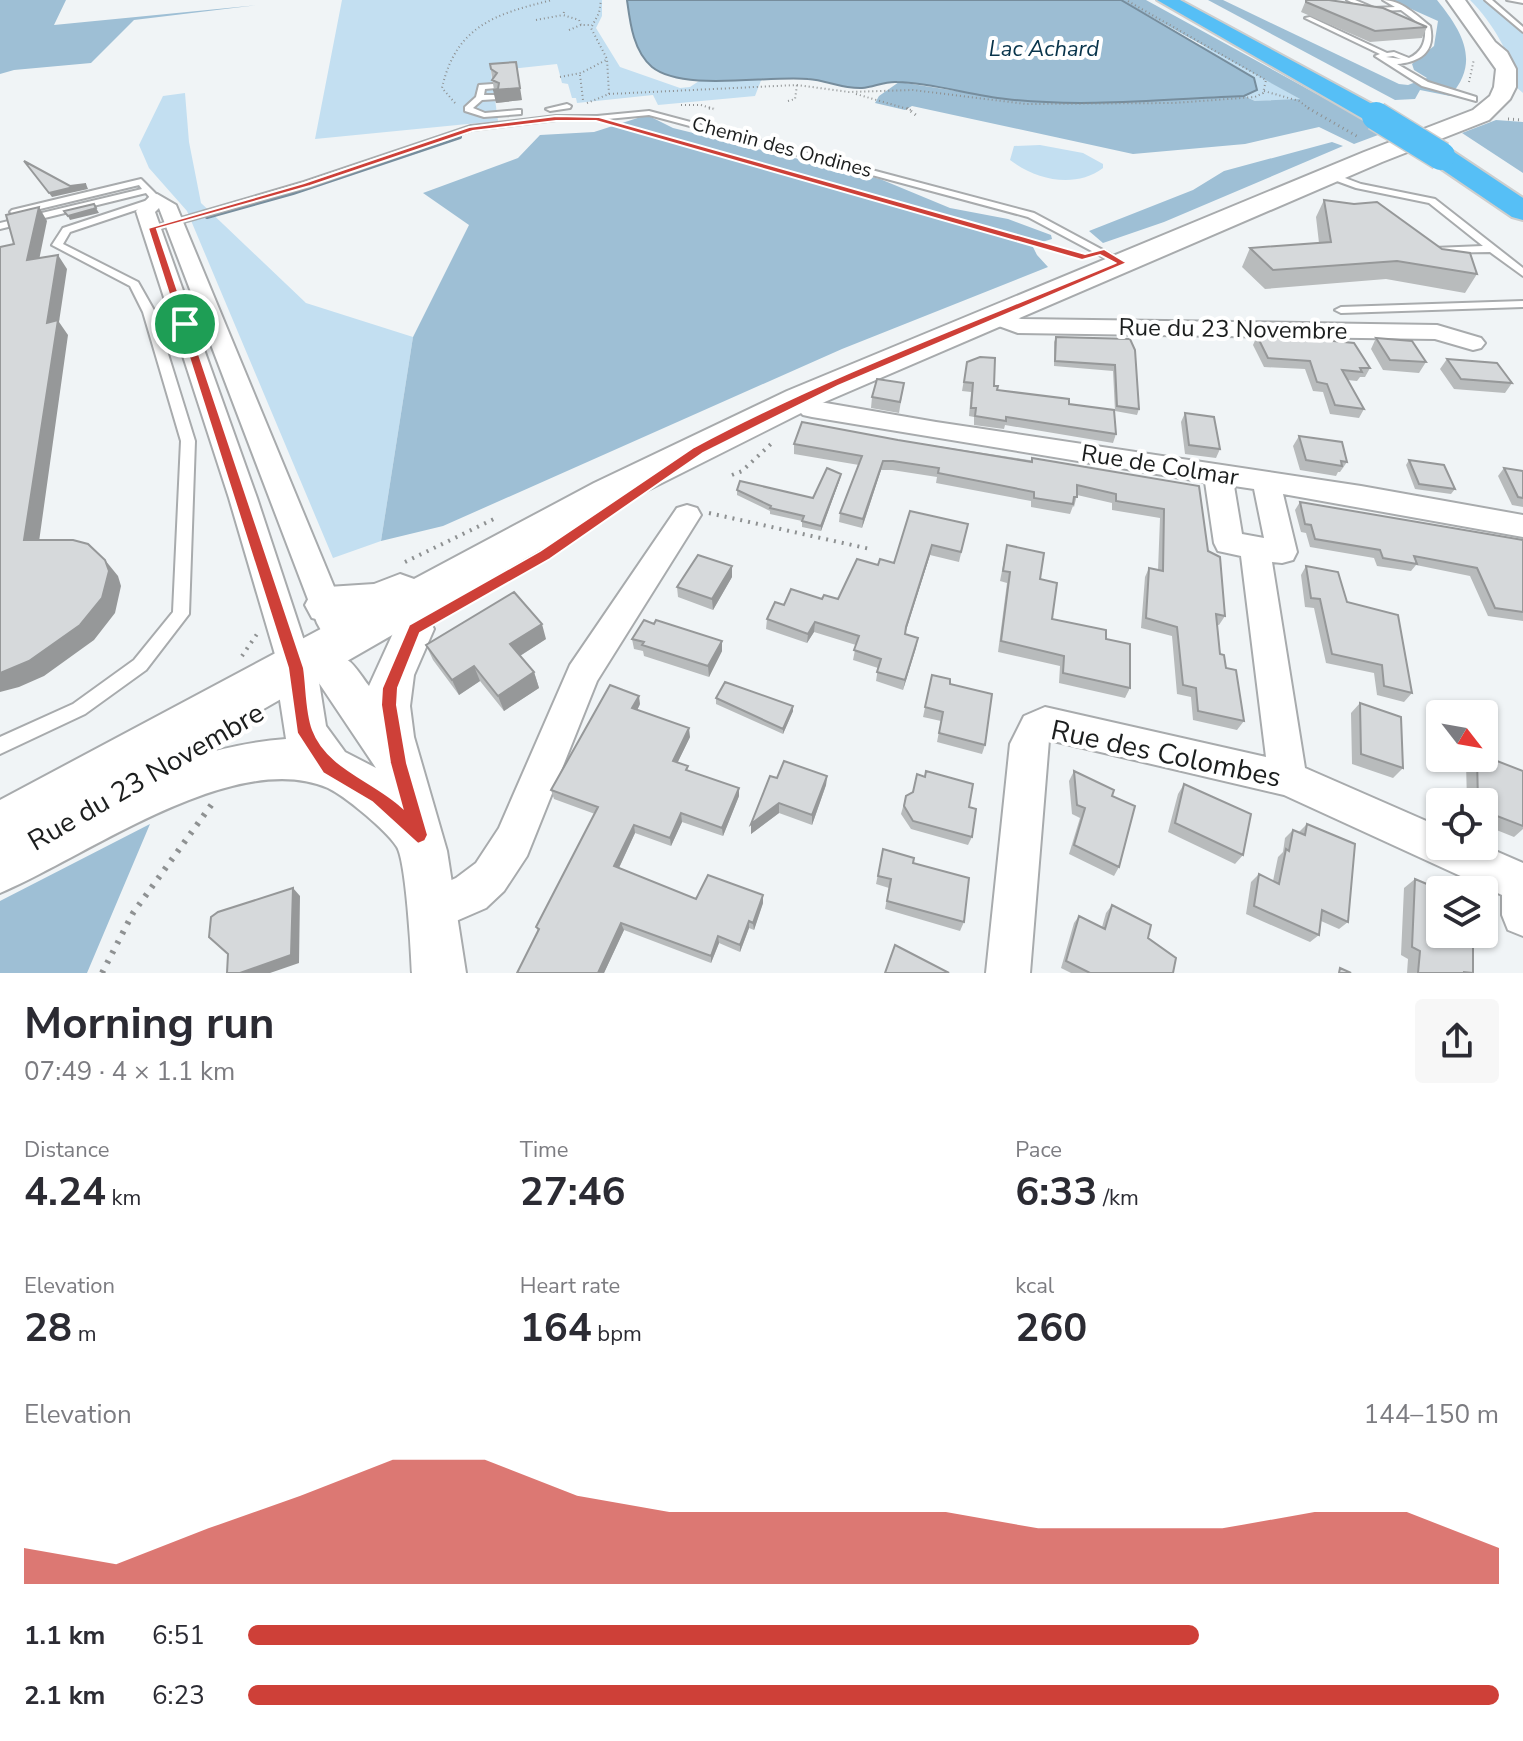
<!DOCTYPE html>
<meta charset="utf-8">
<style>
:root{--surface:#fff;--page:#f7f7f7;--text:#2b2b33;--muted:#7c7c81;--accent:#ce4038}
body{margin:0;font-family:"Nunito Sans",sans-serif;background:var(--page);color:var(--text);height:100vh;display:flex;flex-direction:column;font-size:30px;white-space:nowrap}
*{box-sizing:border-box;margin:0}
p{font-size:26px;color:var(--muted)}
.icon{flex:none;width:44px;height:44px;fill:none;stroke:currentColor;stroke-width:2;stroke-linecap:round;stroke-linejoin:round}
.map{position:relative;height:973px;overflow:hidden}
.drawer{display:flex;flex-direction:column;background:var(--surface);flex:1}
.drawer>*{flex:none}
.needle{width:52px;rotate:121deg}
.controls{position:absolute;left:1426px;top:700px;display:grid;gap:16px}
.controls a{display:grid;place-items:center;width:72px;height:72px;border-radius:8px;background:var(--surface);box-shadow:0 2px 6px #0004;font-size:40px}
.pin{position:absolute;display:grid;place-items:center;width:68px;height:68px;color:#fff;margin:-34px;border:4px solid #fff;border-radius:50%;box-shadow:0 2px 8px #0007}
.round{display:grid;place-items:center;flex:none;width:84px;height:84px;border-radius:8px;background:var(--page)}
.summary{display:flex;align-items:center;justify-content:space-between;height:136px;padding:0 24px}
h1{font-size:44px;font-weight:700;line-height:60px}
.figures{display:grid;grid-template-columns:repeat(3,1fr);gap:12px;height:136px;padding:8px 24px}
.figures div{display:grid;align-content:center}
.figures b{font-size:40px;font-weight:700}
.figures small{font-size:22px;font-weight:400}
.figures p{font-size:22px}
.chart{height:224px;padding:16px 24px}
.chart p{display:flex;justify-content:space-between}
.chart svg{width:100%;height:144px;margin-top:8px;fill:var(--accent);opacity:.7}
ul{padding:0 24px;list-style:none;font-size:26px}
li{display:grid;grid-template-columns:128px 96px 1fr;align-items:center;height:60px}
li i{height:20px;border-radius:10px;background:var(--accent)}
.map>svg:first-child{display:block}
.green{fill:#c3dff1}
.forest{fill:#9ebfd5}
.water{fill:#9cbdd3;stroke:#768d9d;stroke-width:2}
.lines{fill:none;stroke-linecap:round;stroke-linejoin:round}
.stream{stroke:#768d9d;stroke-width:4}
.service-casing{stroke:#a8abad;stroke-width:4}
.minor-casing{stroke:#a8abad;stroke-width:4}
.tertiary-casing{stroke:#a8abad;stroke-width:4}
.secondary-casing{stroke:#a8abad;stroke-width:4}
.trunk-casing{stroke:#cdcece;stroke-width:4}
.path-far3{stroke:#8e9192;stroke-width:2;stroke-dasharray:1 3;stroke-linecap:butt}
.path-far2{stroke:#8e9192;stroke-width:3;stroke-dasharray:1 4;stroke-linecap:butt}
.path-far1{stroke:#8e9192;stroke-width:4;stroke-dasharray:2 6;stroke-linecap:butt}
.path{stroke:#8e9192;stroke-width:6;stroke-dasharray:3 8;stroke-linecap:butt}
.service{fill:#fff;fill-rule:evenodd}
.minor{fill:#fff;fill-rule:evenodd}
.tertiary{fill:#fff;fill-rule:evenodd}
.secondary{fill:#fff;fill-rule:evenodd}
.trunk{fill:#56bff6;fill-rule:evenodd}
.trunk-bridge-casing{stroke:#cdcece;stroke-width:31;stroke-linecap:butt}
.trunk-bridge{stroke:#56bff6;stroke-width:28}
.wall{fill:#b8bbbc}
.shaded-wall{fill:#969899}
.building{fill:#d6d9db;stroke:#969899;stroke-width:2}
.route{fill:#ce4038;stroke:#fff;stroke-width:2;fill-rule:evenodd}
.labels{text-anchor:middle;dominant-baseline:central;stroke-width:8;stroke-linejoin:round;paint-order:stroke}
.far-street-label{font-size:20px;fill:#1c1e1e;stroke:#fff}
.far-water-label{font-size:22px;font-style:italic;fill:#08344b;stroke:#fff}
.street-label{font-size:24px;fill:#1c1e1e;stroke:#fff}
.near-street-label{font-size:28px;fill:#1c1e1e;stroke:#fff}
</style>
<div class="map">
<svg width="1523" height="973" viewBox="0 0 1523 973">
<rect width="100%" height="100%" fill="#f0f4f6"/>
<path class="green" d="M342 0H602V16L596 28 620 67 680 88 690 87 699 81 762 78 755 96 658 105 653 95 577 103 576 98H572L568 84 562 83 557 64 491 71 493 89H504L494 92 498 121 315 139Z
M1470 0H1484L1523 34V93L1516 87C1513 56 1492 22 1470 0Z
M1194 43 1219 52 1302 100 1255 101 1244 96 1257 90 1254 78Z
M185 93 189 142 201 203 306 303 413 337 381 541 333 558 187 211 149 168 139 145 163 96Z
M1040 145 1083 153 1103 164V168C1075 189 1036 180 1010 160L1014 146Z"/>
<path class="forest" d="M0 0H66L54 25 259 5 134 20 91 63 14 70 0 74Z
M1121 0H1146L1386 132 1354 144 1319 127 1245 144 1133 154 912 106 905 110 875 103 879 96 899 82 1008 99 1142 101 1244 96 1255 101 1300 99Z
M1208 0H1223L1399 84 1408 85 1427 78 1414 70 1412 64 1434 46 1438 21 1391 0H1437C1462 31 1481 62 1450 96L1420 90 1415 99 1395 100Z
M647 115 673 128 880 179 950 208 1008 219 1051 235 1052 239 1032 245 1037 255 1048 267 842 349 443 526 381 541 413 337 469 225 423 193 518 158 540 135 594 132Z
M1496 120 1523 122V173L1462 133Z
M1332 142 1343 146 1164 222 1103 243 1089 231 1193 190 1224 171Z
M150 824 87 973H0V901Z"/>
<path class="water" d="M627 0H1121L1254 78 1257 90 1244 96C1168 99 1081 108 1006 99 970 95 933 83 897 82 885 81 874 87 862 88 843 89 826 80 808 79 768 75 683 92 652 67 633 51 630 22 627 0Z"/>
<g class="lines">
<path class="stream" d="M207 217 293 193 460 137"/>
<defs>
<path id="service" d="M1347 0H1355L1374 8 1395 7 1383 0C1401 0 1416 15 1430 26 1436 52 1420 62 1397 64L1428 82 1476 97V101L1422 86 1375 56 1380 54 1305 18 1310 17 1387 53 1394 52 1409 58C1422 52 1426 42 1425 28L1401 10 1381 11 1382 13 1379 15ZM1393 56 1401 59 1386 57Z
M1485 0H1492L1523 27V32Z
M1507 0H1523V3Z
M493 84 497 86 496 88 485 89 484 95H498V99L482 100 473 108 485 113 518 110H521V114L484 117 465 111V107L476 97 479 85Z
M567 104 571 106 570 108 550 111 546 109Z
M649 111 1034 213 1127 263 1122 266 1118 265 1028 217 649 115 597 120H556L472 130 310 186 155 230 147 228 304 182 471 126 556 116H597Z
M1329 172 1361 184 1435 199 1523 268V276L1490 252 1430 253V249L1434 248 1483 246 1429 203 1356 188 1326 177V173Z
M141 179 160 198V202L70 232 63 244 138 282 155 312 195 441 189 614 146 670 85 714 0 754V737L73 704 134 660 173 612 181 441 143 312 130 286 52 245 63 228 151 199 146 193 0 229V223L142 189 139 185 15 215 10 212 12 210Z
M1523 301V307L1341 313 1335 310 1341 307Z"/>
<path id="minor" d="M157 194 176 205 349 623 344 632 333 636 322 632 317 623 159 208 155 212 257 498 313 668 308 678 296 682 284 678 279 668 229 498 136 211 150 196Z
M993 309 1021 319 1437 325 1481 338 1485 343 1481 348 1473 350 1435 339 1018 333 985 321 982 316Z
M800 391 820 402 936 422 1361 486 1523 515V537L1283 494 1297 552 1293 560 1282 563 1272 562 1305 768 1440 827V846H1484L1523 863V936L1508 930 1502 915V895L1284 795 1049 740 1030 973H986L1010 744 1024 716 1045 707 1266 757 1241 556 1218 551 1214 543 1205 482 812 417 803 415 787 399 791 393ZM1234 486 1254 489 1264 538 1242 534Z
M687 505 697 508 701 515 597 681 527 856 504 891 486 908 433 931 418 925 412 910 418 895 456 878 476 863 499 828 570 665 677 508Z"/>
<path id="tertiary" d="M414 613 428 618 434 629 414 675 410 706 414 737 447 851 466 973H412C411 950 406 862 397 847 390 836 377 825 367 816 355 806 342 795 328 788 235 747 84 858 0 893V842C92 797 182 747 286 739L275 668 281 656 296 651 311 656 316 666 319 659C348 649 353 665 369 686L400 618ZM319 682V683L376 768 345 752 326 726Z"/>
<path id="secondary" d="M1447 0H1465L1495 42 1507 52 1516 69V87L1510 99 1489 120 1382 162 813 407 622 503 20 849 0 857V800L332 623 312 618 305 605 312 592 328 587 374 584 400 574 414 579 594 483 787 391 1364 152 1473 110 1490 96 1494 87 1496 69Z"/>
<path id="trunk" d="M1157 0H1180L1385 111 1388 116 1385 121H1367Z
M1441 148 1451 150 1523 198V220L1512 217 1431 162 1428 156 1431 150Z"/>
</defs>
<use href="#service" class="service-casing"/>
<use href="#minor" class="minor-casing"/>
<use href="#tertiary" class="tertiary-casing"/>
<use href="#secondary" class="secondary-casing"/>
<use href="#trunk" class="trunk-casing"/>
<path class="path-far3" d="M564 12 563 15 579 20 581 25H592
M536 20 563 15
M569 30 581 25
M580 75 583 100
M560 77 581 73 608 59
M1469 82 1474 59
M1264 91 1299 101 1311 110
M609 94 797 85 849 92 913 90 1026 104 1174 103 1255 97 1263 93 1266 80 1126 0
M856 94 911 110
M788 101 795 99 797 85
M455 103 442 88C456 26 495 14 552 0
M587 103 609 94 607 59 591 28 599 13 601 0
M681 105H701L714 109"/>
<path class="path-far2" d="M709 108 714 109
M907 108 917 116
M1308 108 1360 138
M1508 119 1523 120
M637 130 1056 248"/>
<path class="path-far1" d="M732 475 742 471 772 443
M709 513 870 549
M405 562 498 517
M242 656 257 634"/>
<path class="path" d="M102 973 133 913 212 804"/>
<use href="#service" class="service"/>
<use href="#minor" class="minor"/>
<use href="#tertiary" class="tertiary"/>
<use href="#secondary" class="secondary"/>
<use href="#trunk" class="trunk"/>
<defs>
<path id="trunk-bridge" d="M1376 116 1441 156"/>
</defs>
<use href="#trunk-bridge" class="trunk-bridge-casing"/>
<use href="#trunk-bridge" class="trunk-bridge"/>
</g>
<path class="wall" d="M1306 0 1427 27 1422 38 1370 42 1301 12Z
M490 64 522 100 496 103Z
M1324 200 1477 274 1465 293 1386 279 1265 289 1242 267 1250 248 1319 243 1316 217Z
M1257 336 1324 340 1370 368 1365 377H1360L1357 381 1347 380 1364 409 1359 418 1330 414 1323 392 1313 391 1305 369 1264 367 1253 345Z
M1056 337 1130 339 1139 409 1137 415 1115 411 1113 371 1054 366V342Z
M1376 338 1426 362 1419 373 1383 370 1371 349Z
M1447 359 1512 383 1505 393 1454 389 1440 369Z
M967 362 997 390 1069 404 1116 434 1113 443 1005 425 1004 429 974 425V417L969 416 971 392 962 391Z
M904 383 899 413 871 408 872 397Z
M1185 413 1220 449 1216 458 1185 454 1181 422Z
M1299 436 1347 462 1340 472H1338L1336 476 1300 470 1293 446Z
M898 440 1199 486 1208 551 1225 616 1219 625H1217L1220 654 1244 721 1237 730 1193 720 1191 697 1177 694 1172 636 1141 628 1145 577 1149 568 1158 570 1160 518 1112 510V503L1077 495 1074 507 1073 506 1070 514 1031 507V501L936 483 937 477 892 470H881L862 528 839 522 840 513 859 465 794 454V444Z
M1409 460 1455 489 1451 494 1415 489 1406 465Z
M1504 468 1523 471V507L1512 505 1498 476Z
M841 474 840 479 821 531 802 527V521L770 514V511L737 495V490L813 498Z
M1300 502 1523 540V621L1488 616 1470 576 1416 565 1411 571 1377 566 1374 558 1310 547 1306 533 1301 532 1295 510Z
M968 524 959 562 930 555 905 632V634L918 638 903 690 876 681 878 668 853 660 856 645 814 632 807 643 766 629 767 619 784 605 822 599H838L878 565 894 563Z
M1007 545 1040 579 1052 619 1106 639 1130 688 1125 698 1059 683 1060 666 998 652 1007 583 1000 581Z
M1306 566 1347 602 1412 693 1404 702 1377 695 1374 673 1326 663 1314 608 1305 607 1301 575Z
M732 577 713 610 678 597 677 587Z
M654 624 722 641V651L709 677 644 656 643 651 634 649 632 639Z
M546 639 520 656 534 672 539 688 504 711 480 681 459 695 433 660 426 645Z
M932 675 950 684 985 745 982 754 937 742 941 721 923 717Z
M716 698 793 711 783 734 716 704Z
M1360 703 1403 768 1393 778 1352 764 1351 713Z
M640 704 637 710 690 737 677 763 688 771 739 796 723 836 682 822 671 846 635 833 619 868 696 899 763 903 754 930 749 928 740 952 719 943 711 963 624 930 604 973H517L538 932 536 927 595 814 554 799 551 790Z
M1472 758H1484L1523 771V829L1514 837 1484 825V802H1467L1466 763Z
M926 771 969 807 972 837 968 845 911 829 901 814 906 796 912 792 924 777Z
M1074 771 1112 796 1119 867 1114 876 1069 854 1080 818 1072 814 1069 781Z
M827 776 826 785 812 825 779 813 751 834 777 778Z
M1184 784 1243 855 1235 864 1168 832 1178 794Z
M1307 824 1348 922 1339 929 1321 921 1319 935 1310 942 1246 914 1251 882 1259 874 1273 881 1278 857 1283 852 1285 838 1293 830 1299 832Z
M883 849 913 863 964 922 960 931 885 909 889 888 876 884Z
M1415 879 1473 973H1407L1408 959 1401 955 1404 888Z
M1112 905 1148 938 1173 973H1071L1061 968 1074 923 1079 916 1102 927 1106 913Z"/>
<path class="shaded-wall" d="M516 62 522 100 496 103 493 90 520 88Z
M86 184 88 189 52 197 49 193Z
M39 207 47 221 36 275 27 260Z
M96 208 99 213 70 220 68 216Z
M58 255 67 269 59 322 68 335 37 556 24 540 47 323Z
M883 461 881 470 862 528 863 519Z
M841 474 840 479 821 531V526Z
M932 545 930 555 904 637 906 627Z
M105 560 118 576 121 586 115 613 94 640 44 676 19 687 0 692V673Z
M732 566V577L713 610 712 599Z
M815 622 814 632 807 643 808 634Z
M542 624 546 639 515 659 510 644Z
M918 638 916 648 903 690 905 680Z
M722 641V651L709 677 708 666Z
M474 666 480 681 459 695 452 680Z
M534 672 539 688 504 711 498 696Z
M639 696 640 704 634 717 632 708Z
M793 706V711L783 734V729Z
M689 728 690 737 674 770 673 761Z
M827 776 826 785 812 825V815Z
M739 788V796L723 836 722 828Z
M779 803V813L751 834V824Z
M681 813 682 822 671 846 670 838Z
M634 825 635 833 616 874 614 866Z
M293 888 300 896 299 963 270 973H240Z
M763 895V903L754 930 753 923Z
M749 921V928L740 952V945Z
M621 923 624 930 604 973H598Z
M718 936 719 943 711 963V956Z"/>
<path class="building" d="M1306 0H1329L1383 8 1427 27 1375 31 1306 2Z
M516 62 520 88 493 90 498 89 499 83 492 80 497 73 491 69 490 64Z
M24 161 70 186 86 184 49 193Z
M1324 200 1354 204 1377 202 1442 249 1470 253 1477 274 1397 261 1273 270 1250 248 1331 242Z
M94 204 96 208 93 209 68 216 64 211Z
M39 207 27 260 58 255 47 323 58 320 24 540H73L88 544 105 560 109 571 102 598 80 625 29 661 0 673V247L14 244 6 215Z
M1320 334 1324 340 1354 343 1370 368H1360L1362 372 1342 370 1364 409 1335 405 1327 384 1317 382 1310 361 1268 358 1257 336 1313 341Z
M1056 337 1130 339 1135 350 1139 409 1117 406 1115 365 1055 361Z
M1376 338 1412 341 1426 362 1390 360Z
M980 357 995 358 994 386H998L997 390 1069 399V404L1114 410 1116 434 1006 417V421L975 416 976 408H971L973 383 964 382 967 362Z
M1447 359 1497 363 1512 383 1461 379Z
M877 379 904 383 900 402 872 397Z
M1185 413 1214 417 1220 449 1189 445Z
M802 422 898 440 1032 462V458L1199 486 1208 551 1220 557 1225 616 1216 614 1220 654 1224 655 1226 668 1236 670 1244 721 1198 711 1196 688 1183 685 1177 627 1146 618 1149 568 1163 571 1164 509 1116 501V494L1077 485V497H1074L1073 504 1034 498V492L938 473 939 468 893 461H883L863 519 840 513 862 456 794 444Z
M1299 436 1342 442 1347 462 1341 461 1342 466 1306 460Z
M1409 460 1444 465 1455 489 1419 484Z
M827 468 841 474 821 526 802 521 804 516 770 508 771 506 737 490 740 481 813 498Z
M1504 468 1523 471V498L1518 497Z
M1300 502 1523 540V612L1495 608 1477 568 1414 556 1417 564 1383 558 1380 550 1315 539 1311 525 1305 524Z
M910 511 968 524 961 552 932 545 906 627 905 634 918 638 905 680 877 672 881 659 854 650 859 636 815 622 808 634 767 619 775 602 784 605 791 589 822 599 824 595 838 599 857 559 878 565 880 559 894 563Z
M1007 545 1044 553 1040 579 1057 583 1052 619 1106 630V639L1130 644V688L1063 673 1064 656 1001 641 1010 572 1003 571Z
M698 555 732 566 712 599 677 587Z
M1306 566 1338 572 1347 602 1398 615 1412 693 1384 686 1382 665 1332 654 1320 599 1311 598Z
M514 592 542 624 510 644 534 672 498 696 474 666 452 680 426 645Z
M644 620 654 624 656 620 722 641 708 666 642 645 644 642 632 639Z
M932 675 950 679V684L992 694 985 745 939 733 943 712 925 707Z
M725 682 793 706 783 729 716 698Z
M610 685 639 696 632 708 689 728 673 761 688 766 686 770 739 788 722 828 681 813 670 838 634 825 614 866 696 899 708 875 763 895 753 923 749 921 740 945 718 936 711 956 621 923 598 973H517L539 929 536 927 598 807 551 790Z
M1360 703 1401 717 1403 768 1361 754Z
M1484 756 1523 771V826L1484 811V802H1478L1477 758H1484Z
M784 761 827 776 812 815 779 803 751 824 770 776 777 778Z
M926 771 973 784 969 807 976 809 972 837 913 821 904 806 906 796 913 792 917 774 925 777Z
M1074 771 1114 790 1112 796 1135 806 1119 867 1074 845 1085 808 1077 805Z
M1184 784 1251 814 1243 855 1175 823Z
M1307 824 1355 844 1348 922 1322 910 1319 935 1254 906 1259 874 1279 884 1286 849 1289 851 1293 830 1305 835Z
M883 849 914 858 913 863 969 878 964 922 887 901 891 879 878 876Z
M1415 879 1441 890 1440 934H1473V973L1464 972V973H1418L1420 951 1412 947Z
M293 888 291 955 240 973H227L228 954 209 937 211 917 218 912Z
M1112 905 1151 925 1148 938 1176 958 1173 973H1090L1066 961 1079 916 1105 929Z
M895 945 949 973H885Z
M1340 968 1351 973H1339Z"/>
<path class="route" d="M556 116 599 117 1085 254 1104 249 1127 263 838 386 703 453 550 559 420 633 398 688 397 705 407 763 428 835 425 841 418 844 372 802 323 773 297 733 288 668 148 228 304 183 469 127ZM556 121H596L1082 260 1100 255 1115 263C974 322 829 375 694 447L540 551 409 625 382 688 381 705 390 763 402 807C374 781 327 768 313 730 306 712 307 687 304 668L157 229 310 186 473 131Z"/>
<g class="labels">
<g class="far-street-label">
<text transform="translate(782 147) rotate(15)">Chemin des Ondines</text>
</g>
<g class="far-water-label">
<text x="1044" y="49">Lac Achard</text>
</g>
<g class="street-label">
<text transform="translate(1233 329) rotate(1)">Rue du 23 Novembre</text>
<text transform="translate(1160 465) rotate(9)">Rue de Colmar</text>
</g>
<g class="near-street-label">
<text transform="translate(1166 754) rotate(12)">Rue des Colombes</text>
<text transform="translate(146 777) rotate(-30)">Rue du 23 Novembre</text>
</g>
</g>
</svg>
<div class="controls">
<a><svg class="needle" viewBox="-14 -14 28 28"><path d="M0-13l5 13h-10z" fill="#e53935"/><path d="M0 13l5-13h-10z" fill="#7c7c81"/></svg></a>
<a><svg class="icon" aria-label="locate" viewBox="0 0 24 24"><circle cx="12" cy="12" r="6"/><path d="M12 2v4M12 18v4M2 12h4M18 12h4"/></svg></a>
<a><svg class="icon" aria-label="layers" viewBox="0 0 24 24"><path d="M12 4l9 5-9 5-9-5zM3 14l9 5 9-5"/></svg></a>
</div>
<div class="pin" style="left:185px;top:324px;background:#1e9e55"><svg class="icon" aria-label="arrive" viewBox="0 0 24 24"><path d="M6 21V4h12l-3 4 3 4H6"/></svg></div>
</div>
<section class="drawer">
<div class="summary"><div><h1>Morning run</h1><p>07:49 · 4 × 1.1 km</p></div><a class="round"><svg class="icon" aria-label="share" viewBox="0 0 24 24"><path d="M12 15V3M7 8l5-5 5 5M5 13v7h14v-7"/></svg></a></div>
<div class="figures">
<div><p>Distance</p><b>4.24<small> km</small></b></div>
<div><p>Time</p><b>27:46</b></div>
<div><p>Pace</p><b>6:33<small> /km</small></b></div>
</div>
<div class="figures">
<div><p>Elevation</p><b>28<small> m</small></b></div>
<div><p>Heart rate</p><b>164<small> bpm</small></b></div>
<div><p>kcal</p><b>260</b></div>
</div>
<div class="chart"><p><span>Elevation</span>144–150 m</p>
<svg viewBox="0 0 160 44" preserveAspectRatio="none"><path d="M0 44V33L10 38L20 27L30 17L40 6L50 6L60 17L70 22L80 22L90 22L100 22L110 27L120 27L130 27L140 22L150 22L160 33V44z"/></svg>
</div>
<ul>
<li><b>1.1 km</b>6:51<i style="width:76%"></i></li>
<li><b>2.1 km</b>6:23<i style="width:100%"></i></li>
</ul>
</section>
